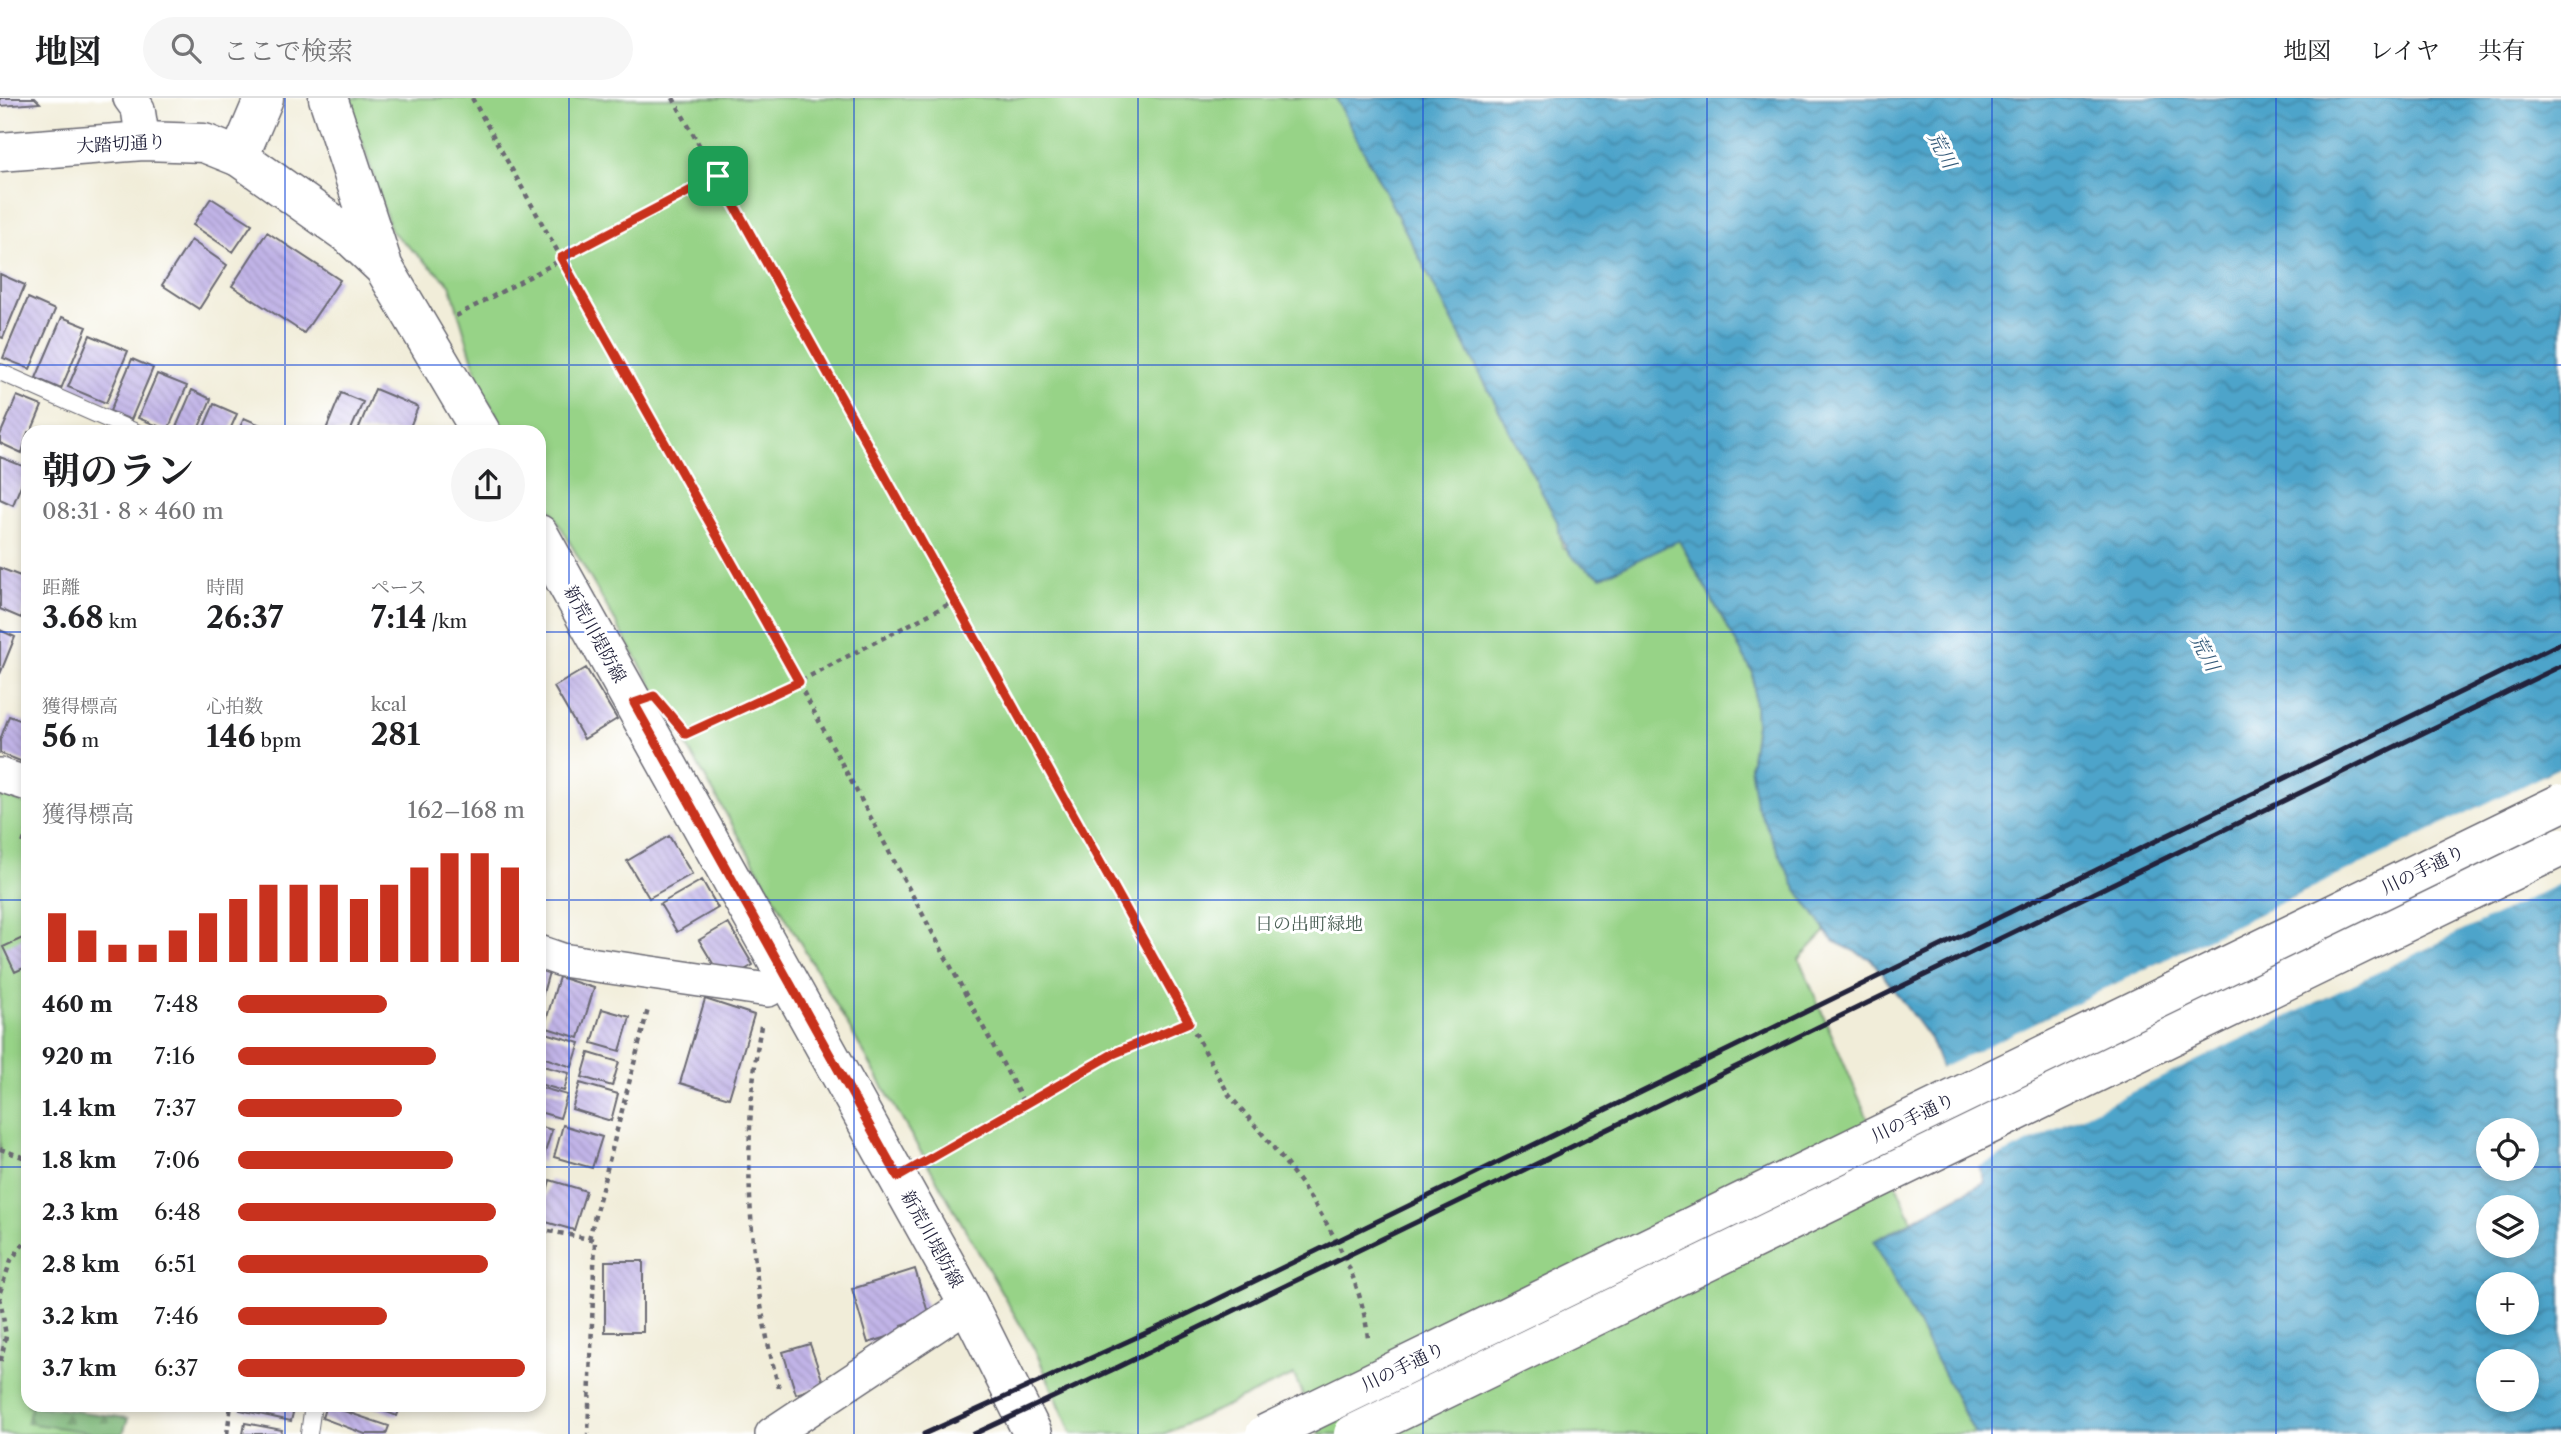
<!DOCTYPE html>
<html lang="ja">
<meta charset="utf-8">
<style>
:root{--surface:#fff;--page:#f6f6f6;--text:#202124;--muted:#757577;--line:#e0e0e0;--accent:#c8321e}
body{margin:0;font-family:"Libre Caslon Text","Noto Serif JP",serif;background:var(--page);color:var(--text);height:100vh;display:flex;flex-direction:column;font-size:26px;white-space:nowrap}
*{box-sizing:border-box;margin:0}
p{font-size:23px;color:var(--muted)}
.icon{flex:none;width:38px;height:38px;fill:none;stroke:currentColor;stroke-width:2;stroke-linecap:round;stroke-linejoin:round}
.map{position:relative;flex:1;overflow:hidden}
.sheet{position:absolute;left:21px;top:327px;width:525px;height:987px;display:flex;flex-direction:column;background:var(--surface);border-radius:21px;box-shadow:0 4px 10px #0003}
.sheet>*{flex:none}
.controls{position:absolute;left:2476px;top:1020px;display:grid;gap:14px}
.controls a{display:grid;place-items:center;width:63px;height:63px;border-radius:50%;background:var(--surface);box-shadow:0 4px 10px #0003;font-size:35px}
.pin{position:absolute;display:grid;place-items:center;width:60px;height:60px;color:#fff;margin:-30px;border-radius:14px;box-shadow:0 4px 10px #0006}
.round{display:grid;place-items:center;flex:none;width:74px;height:74px;border-radius:37px;background:var(--page)}
.head{display:flex;align-items:center;justify-content:space-between;height:119px;padding:0 21px}
h1{font-size:38px;font-weight:700;line-height:52px}
.metrics{display:grid;grid-template-columns:repeat(3,1fr);gap:10px;height:119px;padding:7px 21px}
.metrics div{display:grid;align-content:center}
.metrics b{font-size:30px;font-weight:700}
.metrics small{font-size:19px;font-weight:400}
.metrics p{font-size:19px}
.chart{height:196px;padding:14px 21px}
.chart p{display:flex;justify-content:space-between}
.chart svg{width:100%;height:126px;margin-top:7px;stroke:var(--accent);stroke-width:6}
ul{padding:0 21px;list-style:none;font-size:23px}
li{display:grid;grid-template-columns:112px 84px 1fr;align-items:center;height:52px}
li i{height:18px;border-radius:9px;background:var(--accent)}
header{display:flex;align-items:center;gap:42px;box-sizing:border-box;height:98px;padding:0 35px;background:var(--surface);border-bottom:2px solid var(--line)}
header strong{font-size:33px}
nav{display:flex;gap:38px;margin-inline-start:auto;font-size:24px}
.search{width:490px;height:63px;background:var(--page);display:flex;align-items:center;gap:18px;box-sizing:border-box;padding:0 24px;border-radius:38px;color:var(--muted);font-size:26px}
.map>svg:first-child{display:block}
.forest{fill:url(#forest-firs);stroke:#4e6c58;stroke-width:2}
.green{fill:#97d387;stroke:#5c7a61;stroke-width:2}
.water{fill:url(#water-waves);stroke:#386382;stroke-width:2;fill-rule:evenodd}
.pier{fill:#f1edd9}
.building{fill:url(#building-back-hatch)}
.lines{fill:none;stroke-linecap:round;stroke-linejoin:round}
.service-casing{stroke:#6a6972;stroke-width:18}
.minor-casing{stroke:#6a6972;stroke-width:36}
.tertiary-casing{stroke:#6a6972;stroke-width:41}
.secondary-casing{stroke:#6a6972;stroke-width:41}
.path{stroke:#6a6972;stroke-width:4.5;stroke-dasharray:5 5;stroke-linecap:butt}
.service{stroke:#fff;stroke-width:16}
.minor{stroke:#fff;stroke-width:33}
.tertiary{stroke:#fff;stroke-width:38}
.secondary{stroke:#fff;stroke-width:38}
.rail{stroke:#22223b;stroke-width:5}
.primary-bridge-casing{stroke:#6a6972;stroke-width:41;stroke-linecap:butt}
.primary-bridge{stroke:#fff;stroke-width:38}
.route-casing{stroke:#fff;stroke-width:14}
.route{stroke:#c8321e;stroke-width:9}
.grid{fill:none;stroke:#1d4ed8;stroke-width:2;stroke-opacity:0.55}
.labels{text-anchor:middle;dominant-baseline:central;stroke-width:6;stroke-linejoin:round;paint-order:stroke}
.street-label{font-size:18px;fill:#22223b;stroke:#fff}
.park-label{font-size:18px;fill:#4b6056;stroke:#fff}
.water-label{font-size:19px;font-style:italic;fill:#365c7b;stroke:#fff}
</style>
<header>
<strong>地図</strong>
<div class="search"><svg class="icon" aria-label="search" viewBox="0 0 24 24"><circle cx="10" cy="10" r="6"/><path d="M15 15l6 6"/></svg>ここで検索</div>
<nav><a>地図</a><a>レイヤ</a><a>共有</a></nav>
</header>
<div class="map">
<svg width="2561" height="1336" viewBox="0 0 2561 1336">
<defs>
<pattern id="forest-firs" width="22" height="20" patternUnits="userSpaceOnUse" patternTransform="scale(1.75)"><rect width="22" height="20" fill="#79b574"/><path d="M5 1l3.5 6h-7zM16 11l3.5 6h-7z" fill="#639360"/></pattern>
<pattern id="water-waves" width="16" height="10" patternUnits="userSpaceOnUse" patternTransform="scale(1.75)"><rect width="16" height="10" fill="#4ea4ca"/><path d="M0 5q4-4 8 0t8 0" fill="none" stroke="#4085a5"/></pattern>
<pattern id="building-back-hatch" width="6" height="6" patternUnits="userSpaceOnUse" patternTransform="scale(1.75)"><rect width="6" height="6" fill="#c1b4e7"/><path d="M-1 5l2 2M0 0l6 6M5-1l2 2" fill="none" stroke="#a69ac7"/></pattern>
</defs>
<rect width="100%" height="100%" fill="#fff"/>
<filter id="ink" filterUnits="userSpaceOnUse"><feTurbulence type="fractalNoise" baseFrequency=".0143" numOctaves="2"/><feDisplacementMap in="SourceGraphic" scale="14" xChannelSelector="R" yChannelSelector="G"/><feConvolveMatrix kernelMatrix="1 2 1 2 8 2 1 2 1" color-interpolation-filters="sRGB"/></filter>
<filter id="wash" filterUnits="userSpaceOnUse"><feTurbulence type="fractalNoise" baseFrequency=".00686" numOctaves="4" result="noise"/><feDisplacementMap in="SourceGraphic" scale="28" xChannelSelector="R" yChannelSelector="G"/><feGaussianBlur stdDeviation="1.57" result="paint"/><feColorMatrix in="noise" values="0 0 0 0 0 0 0 0 0 0 0 0 0 0 0 0 0 1.4 0 .05"/><feComposite in="paint" operator="in"/></filter>
<g filter="url(#wash)">
<rect width="100%" height="100%" fill="#f1edd9"/>
<path class="forest" d="M28 1307 128 1320 123 1336H9Z"/>
<path class="green" d="M348 0H1336L1557 423 1562 449 1602 479 1678 441 1753 575 1756 626 1750 669 1794 787 1826 833 1799 861 1912 1123 1874 1143 1975 1336H1320L1294 1277 1164 1336H1072L1036 1254 539 391V334H506L481 290 450 186 391 133Z
M0 696 28 707V1307H32L27 1325 102 1336H0Z"/>
<path class="water" d="M1336 0H2561V1336H1975L1874 1143 1985 1084 1930 941 1871 861 1833 843 1794 787 1756 706 1750 669 1756 626 1753 575 1679 442 1602 479C1573 464 1563 455 1557 423ZM2488 1032H2527V1071H2488ZM2488 1110H2527V1148H2488ZM2488 1186H2527V1225H2488ZM2488 1264H2527V1302H2488Z"/>
<path class="pier" d="M2561 669V785L1976 1070 1938 972Z"/>
<g id="blocks">
<path class="building" d="M0 0H35L40 5 0 8Z
M211 100 252 126 233 154 193 127Z
M267 134 340 182 304 235 232 188Z
M191 142 227 167 199 211 162 187Z
M0 176 25 187 3 240 0 239Z
M28 200 55 212 30 271 3 260Z
M62 219 87 229 61 291 36 280Z
M90 237 128 253 106 305 68 289Z
M132 261 153 270 131 322 110 313Z
M157 276 187 288 168 332 138 320Z
M375 291 418 309 408 334H357Z
M192 292 211 301 197 334H174Z
M341 295 363 304 350 334H325Z
M17 298 42 308 31 334H28L22 355 0 345V337Z
M214 306 237 316 229 334H202Z
M244 320 277 334H238Z
M0 359 28 370 13 407 0 401Z
M0 470 28 481V504L21 520 0 511Z
M0 532 15 539 0 576Z
M586 570 617 621 584 641 554 589Z
M9 618 28 625V666L0 655V642Z
M669 738 692 776 649 800 627 763Z
M702 782 718 810 677 834 660 806Z
M728 825 753 867 724 884 699 842Z
M27 838 28 868 15 874 3 849Z
M539 871 549 874 540 906 539 905Z
M559 879 594 890 579 940 544 929Z
M705 901 754 917 729 1000 680 985Z
M602 911 630 919 620 953 592 945Z
M539 933 580 945 572 969 539 958Z
M589 955 619 964 612 988 582 979Z
M539 967 569 975 564 993 539 986Z
M580 985 618 996 611 1023 572 1011Z
M539 989 567 997 560 1020 539 1014Z
M563 1027 602 1039 592 1070 554 1059Z
M539 1028 552 1032 542 1064 539 1063Z
M550 1082 586 1093 574 1132 539 1122Z
M605 1163H643V1234H605Z
M915 1171 929 1218 902 1227 904 1234 868 1245 852 1191Z
M810 1246 824 1287 796 1296 783 1254Z
M241 1307H295L291 1323 240 1312Z
M326 1307 389 1328 386 1336H365L322 1320Z
M368 1307H401L397 1318Z
M245 1325 282 1332 281 1336H243Z"/>
</g>
</g>
<g filter="url(#ink)">
<use href="#blocks" fill-opacity="0" stroke="#6a6972" stroke-width="2"/>
<g class="lines">
<defs>
<path id="service" d="M0 274 136 334
M309 1336 313 1307"/>
<path id="minor" d="M130 0 138 11 143 43
M0 677 28 686
M539 854 562 862 768 892 787 880
M772 1336 968 1206"/>
<path id="tertiary" d="M0 54 143 43 204 45 239 59"/>
<path id="secondary" d="M264 0 239 59 349 137 384 170 481 334
M328 0 382 164
M539 436 968 1206 1033 1336"/>
</defs>
<use href="#service" class="service-casing"/>
<use href="#minor" class="minor-casing"/>
<use href="#tertiary" class="tertiary-casing"/>
<use href="#secondary" class="secondary-casing"/>
<path class="path" d="M472 0 798 584 1025 1007
M673 0 953 504 1066 699 1229 997C1287 1063 1360 1152 1368 1241
M456 218 718 78
M693 634 798 584 953 504
M28 731 22 749 28 752
M761 928C740 1042 748 1178 779 1290
M0 1051 28 1061
M932 1059 1113 956 1189 924
M539 1131 595 1142 588 1336
M589 1141 648 911
M0 1194 11 1162 28 1140
M0 1199 6 1238 0 1266
M227 1336 231 1307"/>
<use href="#service" class="service"/>
<use href="#minor" class="minor"/>
<use href="#tertiary" class="tertiary"/>
<use href="#secondary" class="secondary"/>
<path class="rail" d="M924 1336 1181 1219 2561 545
M974 1336 1116 1270 2561 568"/>
<defs>
<path id="primary-bridge" d="M1265 1336 2561 705
M1353 1336 2561 749"/>
</defs>
<use href="#primary-bridge" class="primary-bridge-casing"/>
<use href="#primary-bridge" class="primary-bridge"/>
</g>
</g>
<g class="lines" filter="url(#ink)">
<defs>
<path id="route" d="M718 78 1189 924 1113 956 898 1079 634 605 654 598 686 636 799 584 561 160Z"/>
</defs>
<use href="#route" class="route-casing"/>
<use href="#route" class="route"/>
</g>
<path class="grid" d="M285 0V334M569 0V1336M854 0V1336M1138 0V1336M1423 0V1336M1707 0V1336M1992 0V1336M2276 0V1336M0 267H2561M0 534H28M539 534H2561M0 802H28M539 802H2561M0 1069H28M539 1069H2488M2527 1069H2561M285 1307V1336"/>
<g class="labels">
<g class="street-label">
<text transform="translate(121 46) rotate(-3)">大踏切通り</text>
<text transform="translate(595 536) rotate(61)">新荒川堤防線</text>
<text transform="translate(2423 772) rotate(-26)">川の手通り</text>
<text transform="translate(1913 1020) rotate(-26)">川の手通り</text>
<text transform="translate(932 1141) rotate(61)">新荒川堤防線</text>
<text transform="translate(1403 1269) rotate(-26)">川の手通り</text>
</g>
<g class="park-label">
<text x="1309" y="826">日の出町緑地</text>
</g>
<g class="water-label">
<text transform="translate(1942 52) rotate(62)">荒川</text>
<text transform="translate(2205 555) rotate(62)">荒川</text>
</g>
</g>
</svg>
<div class="controls">
<a><svg class="icon" aria-label="locate" viewBox="0 0 24 24"><circle cx="12" cy="12" r="6"/><path d="M12 2v4M12 18v4M2 12h4M18 12h4"/></svg></a>
<a><svg class="icon" aria-label="layers" viewBox="0 0 24 24"><path d="M12 4l9 5-9 5-9-5zM3 14l9 5 9-5"/></svg></a>
<a>+</a>
<a>−</a>
</div>
<div class="pin" style="left:718px;top:78px;background:#1e9e55"><svg class="icon" aria-label="arrive" viewBox="0 0 24 24"><path d="M6 21V4h12l-3 4 3 4H6"/></svg></div>
<section class="sheet">
<div class="head"><div><h1>朝のラン</h1><p>08:31 · 8 × 460 m</p></div><a class="round"><svg class="icon" aria-label="share" viewBox="0 0 24 24"><path d="M12 15V3M7 8l5-5 5 5M5 13v7h14v-7"/></svg></a></div>
<div class="metrics">
<div><p>距離</p><b>3.68<small> km</small></b></div>
<div><p>時間</p><b>26:37</b></div>
<div><p>ペース</p><b>7:14<small> /km</small></b></div>
</div>
<div class="metrics">
<div><p>獲得標高</p><b>56<small> m</small></b></div>
<div><p>心拍数</p><b>146<small> bpm</small></b></div>
<div><p>kcal</p><b>281</b></div>
</div>
<div class="chart"><p><span>獲得標高</span>162–168 m</p>
<svg viewBox="0 0 160 44" preserveAspectRatio="none"><path d="M5 44V27M15 44V33M25 44V38M35 44V38M45 44V33M55 44V27M65 44V22M75 44V17M85 44V17M95 44V17M105 44V22M115 44V17M125 44V11M135 44V6M145 44V6M155 44V11"/></svg>
</div>
<ul>
<li><b>460 m</b>7:48<i style="width:52%"></i></li>
<li><b>920 m</b>7:16<i style="width:69%"></i></li>
<li><b>1.4 km</b>7:37<i style="width:57%"></i></li>
<li><b>1.8 km</b>7:06<i style="width:75%"></i></li>
<li><b>2.3 km</b>6:48<i style="width:90%"></i></li>
<li><b>2.8 km</b>6:51<i style="width:87%"></i></li>
<li><b>3.2 km</b>7:46<i style="width:52%"></i></li>
<li><b>3.7 km</b>6:37<i style="width:100%"></i></li>
</ul>
</section>
</div>
